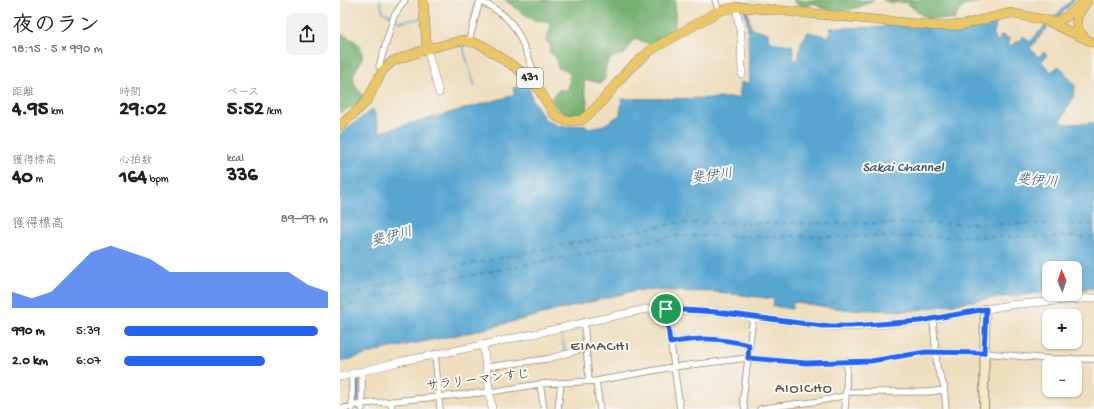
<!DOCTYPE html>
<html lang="ja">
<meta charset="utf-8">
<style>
:root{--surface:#fff;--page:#f2f2f2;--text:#202124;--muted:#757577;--accent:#2563eb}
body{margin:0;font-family:"Gochi Hand","Klee One",sans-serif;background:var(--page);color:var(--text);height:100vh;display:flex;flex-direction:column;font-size:15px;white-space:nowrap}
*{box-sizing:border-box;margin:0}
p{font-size:13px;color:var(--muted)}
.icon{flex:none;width:22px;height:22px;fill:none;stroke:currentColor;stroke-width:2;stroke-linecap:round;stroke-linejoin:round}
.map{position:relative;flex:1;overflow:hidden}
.details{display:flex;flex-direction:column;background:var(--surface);width:340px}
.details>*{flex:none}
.needle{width:26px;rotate:358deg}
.fabs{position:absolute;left:702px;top:261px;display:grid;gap:8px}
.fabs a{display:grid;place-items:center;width:40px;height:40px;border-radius:8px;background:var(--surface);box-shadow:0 1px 3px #0004;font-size:20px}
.pin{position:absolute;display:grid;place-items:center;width:34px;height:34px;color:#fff;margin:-17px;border:2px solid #fff;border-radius:50%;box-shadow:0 1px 4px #0007}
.round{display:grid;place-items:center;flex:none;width:42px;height:42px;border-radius:8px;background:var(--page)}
.head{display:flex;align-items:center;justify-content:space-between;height:68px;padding:0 12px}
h1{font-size:22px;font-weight:800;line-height:30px}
.stats{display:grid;grid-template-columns:repeat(3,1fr);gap:6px;height:68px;padding:4px 12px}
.stats div{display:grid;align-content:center}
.stats b{font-size:20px;font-weight:800}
.stats small{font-size:11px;font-weight:400}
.stats p{font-size:11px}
.chart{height:112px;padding:8px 12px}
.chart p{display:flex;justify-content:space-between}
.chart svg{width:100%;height:72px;margin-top:4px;fill:var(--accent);opacity:.7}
ul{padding:0 12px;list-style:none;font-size:13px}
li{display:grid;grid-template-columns:64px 48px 1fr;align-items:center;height:30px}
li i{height:10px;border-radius:5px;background:var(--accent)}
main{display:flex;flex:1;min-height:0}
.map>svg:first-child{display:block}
.forest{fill:#74b070;stroke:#506e4e}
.water{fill:#57a6d0;stroke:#41687e}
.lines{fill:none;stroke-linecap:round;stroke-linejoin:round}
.stream{stroke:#57a6d0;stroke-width:1.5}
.ferry{stroke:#3d5c6d;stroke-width:1;stroke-dasharray:5 4;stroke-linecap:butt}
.minor-casing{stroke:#8d8474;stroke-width:7}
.tertiary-casing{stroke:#8d8474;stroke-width:8}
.secondary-casing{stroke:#8d8474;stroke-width:10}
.primary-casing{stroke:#8d8474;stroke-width:10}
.trunk-casing{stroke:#8d8474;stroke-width:10}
.minor{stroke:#fff;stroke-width:5.5}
.tertiary{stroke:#fff;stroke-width:7}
.secondary{stroke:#f6e9c3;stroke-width:8}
.primary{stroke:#e9c769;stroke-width:9}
.trunk{stroke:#e9c769;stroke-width:9}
.route-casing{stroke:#fff;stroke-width:8}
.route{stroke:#2563eb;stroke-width:5}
.labels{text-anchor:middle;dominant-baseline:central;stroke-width:4;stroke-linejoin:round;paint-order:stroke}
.shield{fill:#f6f6f2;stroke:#686867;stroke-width:1}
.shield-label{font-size:12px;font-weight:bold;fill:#2b2b2b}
.street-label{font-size:13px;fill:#2b2b2b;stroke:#f6f6f2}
.water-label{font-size:14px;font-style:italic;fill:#3d5c6d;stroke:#f6f6f2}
.quarter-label{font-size:15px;letter-spacing:1px;fill:#675450;stroke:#f6f6f2}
</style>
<main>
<section class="details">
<div class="head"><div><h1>夜のラン</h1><p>18:15 · 5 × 990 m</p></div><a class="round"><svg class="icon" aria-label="share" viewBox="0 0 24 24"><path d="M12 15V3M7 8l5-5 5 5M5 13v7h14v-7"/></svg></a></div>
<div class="stats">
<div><p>距離</p><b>4.95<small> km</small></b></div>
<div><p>時間</p><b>29:02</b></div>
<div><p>ペース</p><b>5:52<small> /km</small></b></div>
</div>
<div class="stats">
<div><p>獲得標高</p><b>40<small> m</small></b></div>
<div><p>心拍数</p><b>164<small> bpm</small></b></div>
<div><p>kcal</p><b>336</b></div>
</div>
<div class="chart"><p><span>獲得標高</span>89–97 m</p>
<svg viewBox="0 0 160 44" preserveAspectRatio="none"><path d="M0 44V34L10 38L20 34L30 22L40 10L50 6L60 10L70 14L80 22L90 22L100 22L110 22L120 22L130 22L140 22L150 30L160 34V44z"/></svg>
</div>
<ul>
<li><b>990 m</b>5:39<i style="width:95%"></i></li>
<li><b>2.0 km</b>6:07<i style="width:69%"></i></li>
</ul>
</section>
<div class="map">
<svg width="754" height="409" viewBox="0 0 754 409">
<rect width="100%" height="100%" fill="#f6f6f2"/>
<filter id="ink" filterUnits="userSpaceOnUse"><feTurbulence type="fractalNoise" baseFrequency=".025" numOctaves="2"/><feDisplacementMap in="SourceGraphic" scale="8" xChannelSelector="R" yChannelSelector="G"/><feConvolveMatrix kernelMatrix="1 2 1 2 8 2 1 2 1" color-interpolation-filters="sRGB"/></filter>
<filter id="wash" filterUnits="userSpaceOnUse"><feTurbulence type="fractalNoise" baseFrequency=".012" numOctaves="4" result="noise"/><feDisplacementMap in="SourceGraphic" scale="16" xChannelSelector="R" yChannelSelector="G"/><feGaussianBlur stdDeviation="0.9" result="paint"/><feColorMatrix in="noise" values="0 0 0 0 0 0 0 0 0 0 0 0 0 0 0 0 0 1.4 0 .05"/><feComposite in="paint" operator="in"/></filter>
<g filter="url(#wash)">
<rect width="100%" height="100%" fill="#efdebe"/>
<path class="forest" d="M165 0H335V25L330 33 314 44H309L297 39 292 41 285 54C269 56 264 63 265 79L261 83 247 80 244 82C243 93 249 101 247 112 233 119 216 113 211 98L219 90H228L230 74 227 70 218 68 216 57 209 52 211 45 206 41 211 26C207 20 200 20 194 21Z
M453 0H534C517 10 492 17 474 3L465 7 459 6Z
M542 0H655C644 3 627 0 619 11 617 14 617 17 614 20L585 18 566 2 552 3Z
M0 33C4 36 13 39 16 42 33 63 9 66 14 83 15 87 20 92 23 96L21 101 0 113Z"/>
<path class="water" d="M732 0H735L717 18H713Z
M405 10H407L411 28 428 33 429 42 452 45 454 60H458L461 43 468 32 489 37 491 28 544 27 545 23 617 28 652 20 656 24 653 36 657 42 659 41 661 35 670 39 667 44 670 46 679 41 683 36 690 42 705 26 708 27 690 48 698 57 704 52 707 56 701 61 711 72 719 66 735 86 733 98 720 122 727 124 754 123V288L735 290V268H709V292L653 298 570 311 503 309 453 302 452 309 433 306 434 299 377 292 297 290 132 332 41 350 0 362V134L33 109 40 132 175 95 173 88 188 84 192 99 206 121 208 120 220 127 246 125 248 128 264 125 280 115 282 99 400 98V83H409L408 28Z
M16 380H19V409H16Z"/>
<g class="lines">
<path class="stream" d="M40 0 43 12 52 16
M55 19 59 22 81 18
M131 20 136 0
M124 44V51L135 86
M221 334 225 353"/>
<path class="ferry" d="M0 296 90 272 335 223 754 224
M0 308 90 283 335 236 754 237"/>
</g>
</g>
<g filter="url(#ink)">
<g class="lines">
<defs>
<path id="minor" d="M375 0 379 11
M140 1C171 15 177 28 189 59 192 66 196 75 195 83
M129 41 140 0
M43 70 39 66 40 63 54 16 65 0
M326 309 340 409
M593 319 597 367 604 386 606 409
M244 322 249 381
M330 343C361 337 379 338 409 345
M95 354 100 409
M507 361 506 392H587L604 390
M146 367 207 359 247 348
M22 371V409
M12 374V409
M256 381 260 409
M200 384 204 409
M51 402 52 409
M0 409 22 404 150 392 200 384 256 381 333 367 408 358 466 363 531 361 586 352H614L644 353 709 359H754
M218 409 221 383
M405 409 403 400 413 317
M420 409C449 403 478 404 506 395V392
M505 409 506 395"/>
<path id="tertiary" d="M396 7 401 35 402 74
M87 49 99 93
M0 377 58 362 143 345
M152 409 143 345 306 309 377 312 482 326 511 327 580 321 669 305 754 298"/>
<path id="secondary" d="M644 409 645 309"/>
<path id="primary" d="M709 22 754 43
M744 37C731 25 737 14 747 2"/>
<path id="trunk" d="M83 0 87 49
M0 126 26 102 43 70 53 61 87 49 123 40 142 45 188 76 198 88 215 115 226 121 242 120 257 107 288 70 311 50 379 11 396 7 415 8 598 26 621 25 670 13 715 22 726 17 746 0"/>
</defs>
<use href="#minor" class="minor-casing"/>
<use href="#tertiary" class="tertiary-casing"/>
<use href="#secondary" class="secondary-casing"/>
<use href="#primary" class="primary-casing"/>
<use href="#trunk" class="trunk-casing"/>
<use href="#minor" class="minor"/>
<use href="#tertiary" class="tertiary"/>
<use href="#secondary" class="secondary"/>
<use href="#primary" class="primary"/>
<use href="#trunk" class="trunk"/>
</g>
</g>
<g class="lines" filter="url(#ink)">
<defs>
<path id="route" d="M326 309 377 312 482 326H511L580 321 646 309 644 353 586 352 531 361 466 363 408 358 409 345C379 338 361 337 330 343Z"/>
</defs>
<use href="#route" class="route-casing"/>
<use href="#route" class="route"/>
</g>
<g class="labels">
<rect class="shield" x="177" y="68" width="26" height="20" rx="3"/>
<g class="shield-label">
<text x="190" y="78">431</text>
</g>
<g class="street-label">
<text transform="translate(138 381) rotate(-7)">サラリーマンすじ</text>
</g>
<g class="water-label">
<text x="563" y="168">Sakai Channel</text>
<text transform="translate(372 177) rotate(-8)">斐伊川</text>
<text transform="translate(697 182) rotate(4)">斐伊川</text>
<text transform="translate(52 238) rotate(-15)">斐伊川</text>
</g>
<g class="quarter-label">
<text x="260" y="347">EIMACHI</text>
<text x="464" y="389">AIOICHO</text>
</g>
</g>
</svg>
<div class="fabs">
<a><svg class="needle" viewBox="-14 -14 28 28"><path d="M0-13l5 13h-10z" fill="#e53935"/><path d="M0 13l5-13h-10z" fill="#757577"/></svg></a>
<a>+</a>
<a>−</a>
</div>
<div class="pin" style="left:326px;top:309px;background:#1e9e55"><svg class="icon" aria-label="arrive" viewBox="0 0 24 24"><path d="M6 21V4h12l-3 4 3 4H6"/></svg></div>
</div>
</main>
